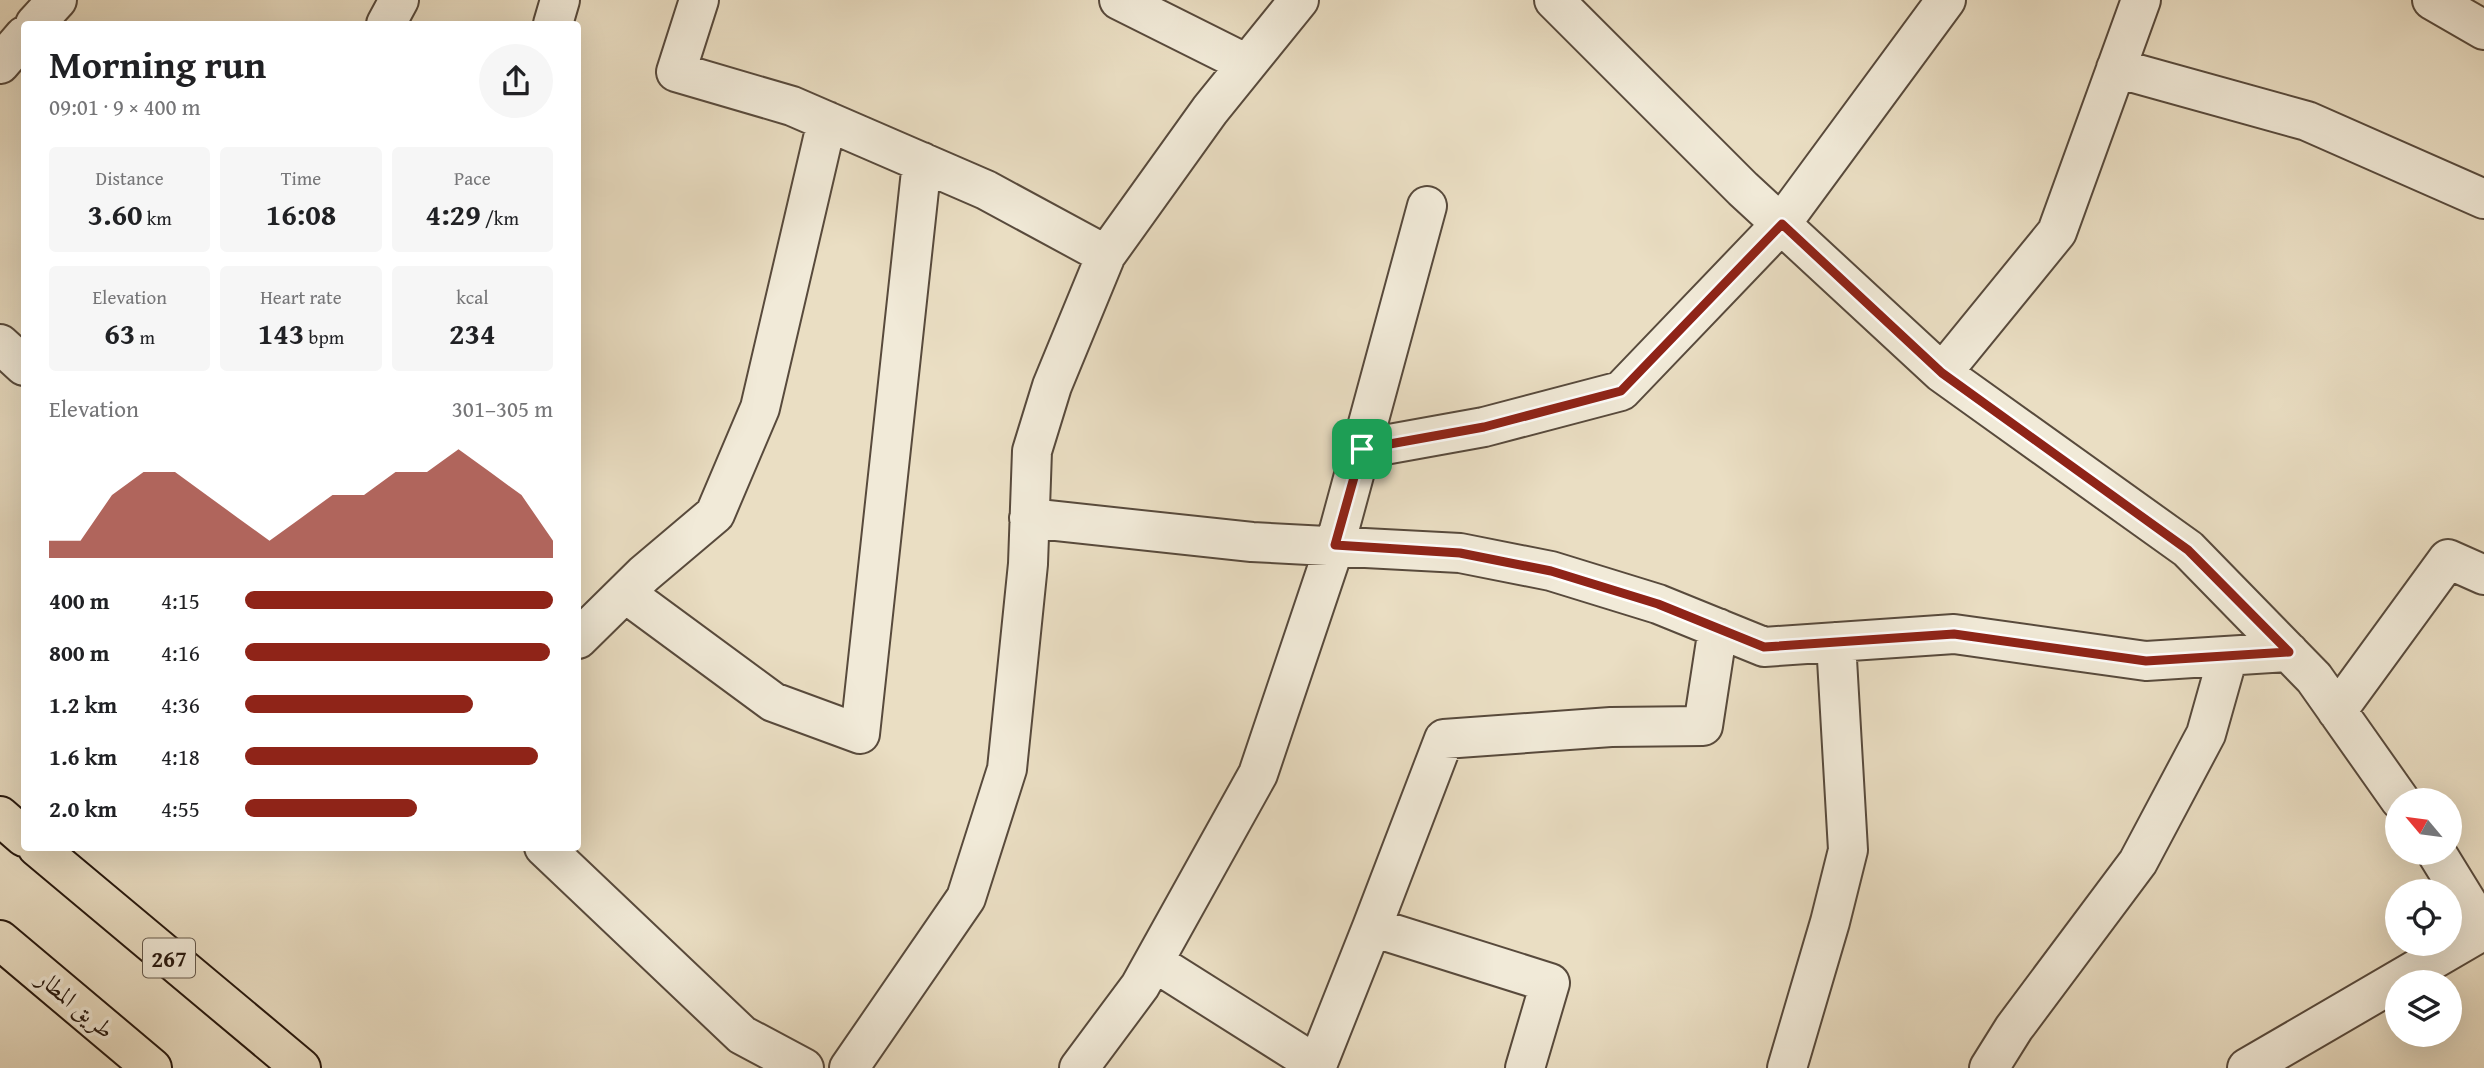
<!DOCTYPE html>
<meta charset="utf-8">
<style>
:root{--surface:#fff;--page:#f6f6f6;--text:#202124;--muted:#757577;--accent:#8f2418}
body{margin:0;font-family:"Gentium Book Plus",Amiri,serif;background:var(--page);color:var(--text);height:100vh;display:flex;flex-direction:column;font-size:26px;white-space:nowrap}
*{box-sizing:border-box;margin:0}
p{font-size:23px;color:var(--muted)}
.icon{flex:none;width:38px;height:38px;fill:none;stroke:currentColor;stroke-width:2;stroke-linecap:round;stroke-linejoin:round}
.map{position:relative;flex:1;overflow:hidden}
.drawer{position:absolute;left:21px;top:21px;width:560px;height:830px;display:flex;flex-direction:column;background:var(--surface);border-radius:7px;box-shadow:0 7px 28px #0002}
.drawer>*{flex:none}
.needle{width:46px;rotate:299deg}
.buttons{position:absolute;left:2385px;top:788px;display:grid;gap:14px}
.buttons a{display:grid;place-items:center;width:77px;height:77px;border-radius:50%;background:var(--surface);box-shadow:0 7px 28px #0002;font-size:35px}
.pin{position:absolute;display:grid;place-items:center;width:60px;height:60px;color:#fff;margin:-30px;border-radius:14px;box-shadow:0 4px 10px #0006}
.round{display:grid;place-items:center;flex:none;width:74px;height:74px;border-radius:37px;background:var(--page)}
.head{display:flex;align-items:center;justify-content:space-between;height:119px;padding:0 28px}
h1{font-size:38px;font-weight:700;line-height:52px}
.metrics{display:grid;grid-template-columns:repeat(3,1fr);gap:10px;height:119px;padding:7px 28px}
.metrics div{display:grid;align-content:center;border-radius:7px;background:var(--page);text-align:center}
.metrics b{font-size:30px;font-weight:700}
.metrics small{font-size:19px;font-weight:400}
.metrics p{font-size:19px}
.chart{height:196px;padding:14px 28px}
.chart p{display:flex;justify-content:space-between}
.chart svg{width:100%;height:126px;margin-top:7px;fill:var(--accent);opacity:.7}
ul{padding:0 28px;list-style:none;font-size:23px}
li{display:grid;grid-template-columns:112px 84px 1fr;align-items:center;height:52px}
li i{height:18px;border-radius:9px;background:var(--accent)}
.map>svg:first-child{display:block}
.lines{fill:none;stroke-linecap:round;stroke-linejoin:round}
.minor-casing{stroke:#584a3c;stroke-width:42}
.highway-casing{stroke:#28190f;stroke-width:42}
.minor{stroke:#f1ead8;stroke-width:38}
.highway{stroke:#eadec3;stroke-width:38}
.route-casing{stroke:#fff;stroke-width:14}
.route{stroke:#8f2418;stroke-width:9}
.labels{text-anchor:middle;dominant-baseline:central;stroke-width:7;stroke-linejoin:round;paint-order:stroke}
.shield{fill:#f1ead8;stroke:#64584b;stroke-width:2}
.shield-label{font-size:23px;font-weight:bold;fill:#28190f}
.street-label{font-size:24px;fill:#28190f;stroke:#f1ead8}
</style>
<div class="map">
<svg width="2484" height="1068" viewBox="0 0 2484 1068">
<rect width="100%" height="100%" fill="#eadec3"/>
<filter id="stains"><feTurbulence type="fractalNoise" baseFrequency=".00286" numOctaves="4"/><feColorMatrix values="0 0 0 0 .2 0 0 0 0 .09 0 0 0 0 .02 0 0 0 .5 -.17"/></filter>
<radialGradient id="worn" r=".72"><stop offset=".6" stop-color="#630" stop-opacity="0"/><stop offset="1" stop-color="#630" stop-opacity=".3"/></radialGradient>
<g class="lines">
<defs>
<path id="minor" d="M699 0 676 72 792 106 986 190 1106 255
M1119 0 1247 64
M1554 0 1743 189 1942 373 2188 549 2314 678 2400 800
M2432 0 2484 30
M35 24 57 0
M386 24 399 0
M553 24 560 0
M0 64 24 36
M2116 68 2307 121 2484 199
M0 344 24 366
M1942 373 2057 232 2141 0
M1362 449 1484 427 1621 391 1781 224 1946 0
M1029 518 1252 542 1460 553 1551 571 1658 604 1764 647 1954 634 2146 661 2289 652
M625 593 773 702 860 734 922 162
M578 639 644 574 715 514 760 408 827 121
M2337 711 2448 559 2484 575
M544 847 742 1035 804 1068
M2436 852 2484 930
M1154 962 1317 1065
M849 1068 966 898 1007 769 1028 564 1032 451 1052 386 1106 255 1210 110 1299 0
M1079 1068 1140 986 1258 774 1335 545 1427 206
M1316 1068 1372 927
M1525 1068 1550 983 1372 927 1444 739 1611 727 1703 726 1718 628
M1787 1068 1830 922 1848 850 1836 642
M1989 1068 2014 1028 2138 862 2206 734 2228 656
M2247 1068 2484 930"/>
<path id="highway" d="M0 816 24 837
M37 847 301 1068
M0 940 152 1068"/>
</defs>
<use href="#minor" class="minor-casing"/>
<use href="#highway" class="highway-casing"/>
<use href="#minor" class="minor"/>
<use href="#highway" class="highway"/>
</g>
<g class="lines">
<defs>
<path id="route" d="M1782 224 1942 373 2188 550 2289 652 2146 661 1954 634 1764 647 1658 604 1551 571 1460 553 1335 545 1362 449 1484 427 1621 391Z"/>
</defs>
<use href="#route" class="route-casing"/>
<use href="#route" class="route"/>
</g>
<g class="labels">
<rect class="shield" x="143" y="938.5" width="52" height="39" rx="5"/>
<g class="shield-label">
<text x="169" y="958">267</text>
</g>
<g class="street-label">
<text transform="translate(76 1004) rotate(40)">طريق المطار</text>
</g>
</g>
<rect width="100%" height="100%" filter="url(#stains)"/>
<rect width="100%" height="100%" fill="url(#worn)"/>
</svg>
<div class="buttons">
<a><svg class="needle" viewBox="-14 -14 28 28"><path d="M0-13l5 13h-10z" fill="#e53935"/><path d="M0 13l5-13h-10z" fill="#757577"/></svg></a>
<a><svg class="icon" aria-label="locate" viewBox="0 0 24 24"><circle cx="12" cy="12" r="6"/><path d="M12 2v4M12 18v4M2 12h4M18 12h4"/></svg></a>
<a><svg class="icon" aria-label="layers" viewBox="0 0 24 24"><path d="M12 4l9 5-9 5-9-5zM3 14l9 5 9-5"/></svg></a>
</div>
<div class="pin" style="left:1362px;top:449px;background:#1e9e55"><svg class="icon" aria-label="arrive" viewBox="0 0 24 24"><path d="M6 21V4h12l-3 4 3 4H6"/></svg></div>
<section class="drawer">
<div class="head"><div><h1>Morning run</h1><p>09:01 · 9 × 400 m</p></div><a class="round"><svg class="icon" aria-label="share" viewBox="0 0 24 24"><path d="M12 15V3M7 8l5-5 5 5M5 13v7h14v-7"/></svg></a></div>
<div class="metrics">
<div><p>Distance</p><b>3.60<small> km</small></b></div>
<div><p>Time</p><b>16:08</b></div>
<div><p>Pace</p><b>4:29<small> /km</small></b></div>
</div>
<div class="metrics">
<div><p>Elevation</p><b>63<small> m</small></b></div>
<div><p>Heart rate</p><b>143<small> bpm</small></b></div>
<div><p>kcal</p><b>234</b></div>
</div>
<div class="chart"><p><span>Elevation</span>301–305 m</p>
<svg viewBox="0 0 160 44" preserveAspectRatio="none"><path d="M0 44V38L10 38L20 22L30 14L40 14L50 22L60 30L70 38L80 30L90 22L100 22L110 14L120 14L130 6L140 14L150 22L160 38V44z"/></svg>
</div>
<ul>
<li><b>400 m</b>4:15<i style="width:100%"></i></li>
<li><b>800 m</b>4:16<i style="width:99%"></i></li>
<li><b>1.2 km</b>4:36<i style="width:74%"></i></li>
<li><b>1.6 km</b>4:18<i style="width:95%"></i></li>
<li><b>2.0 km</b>4:55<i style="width:56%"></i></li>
</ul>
</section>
</div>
